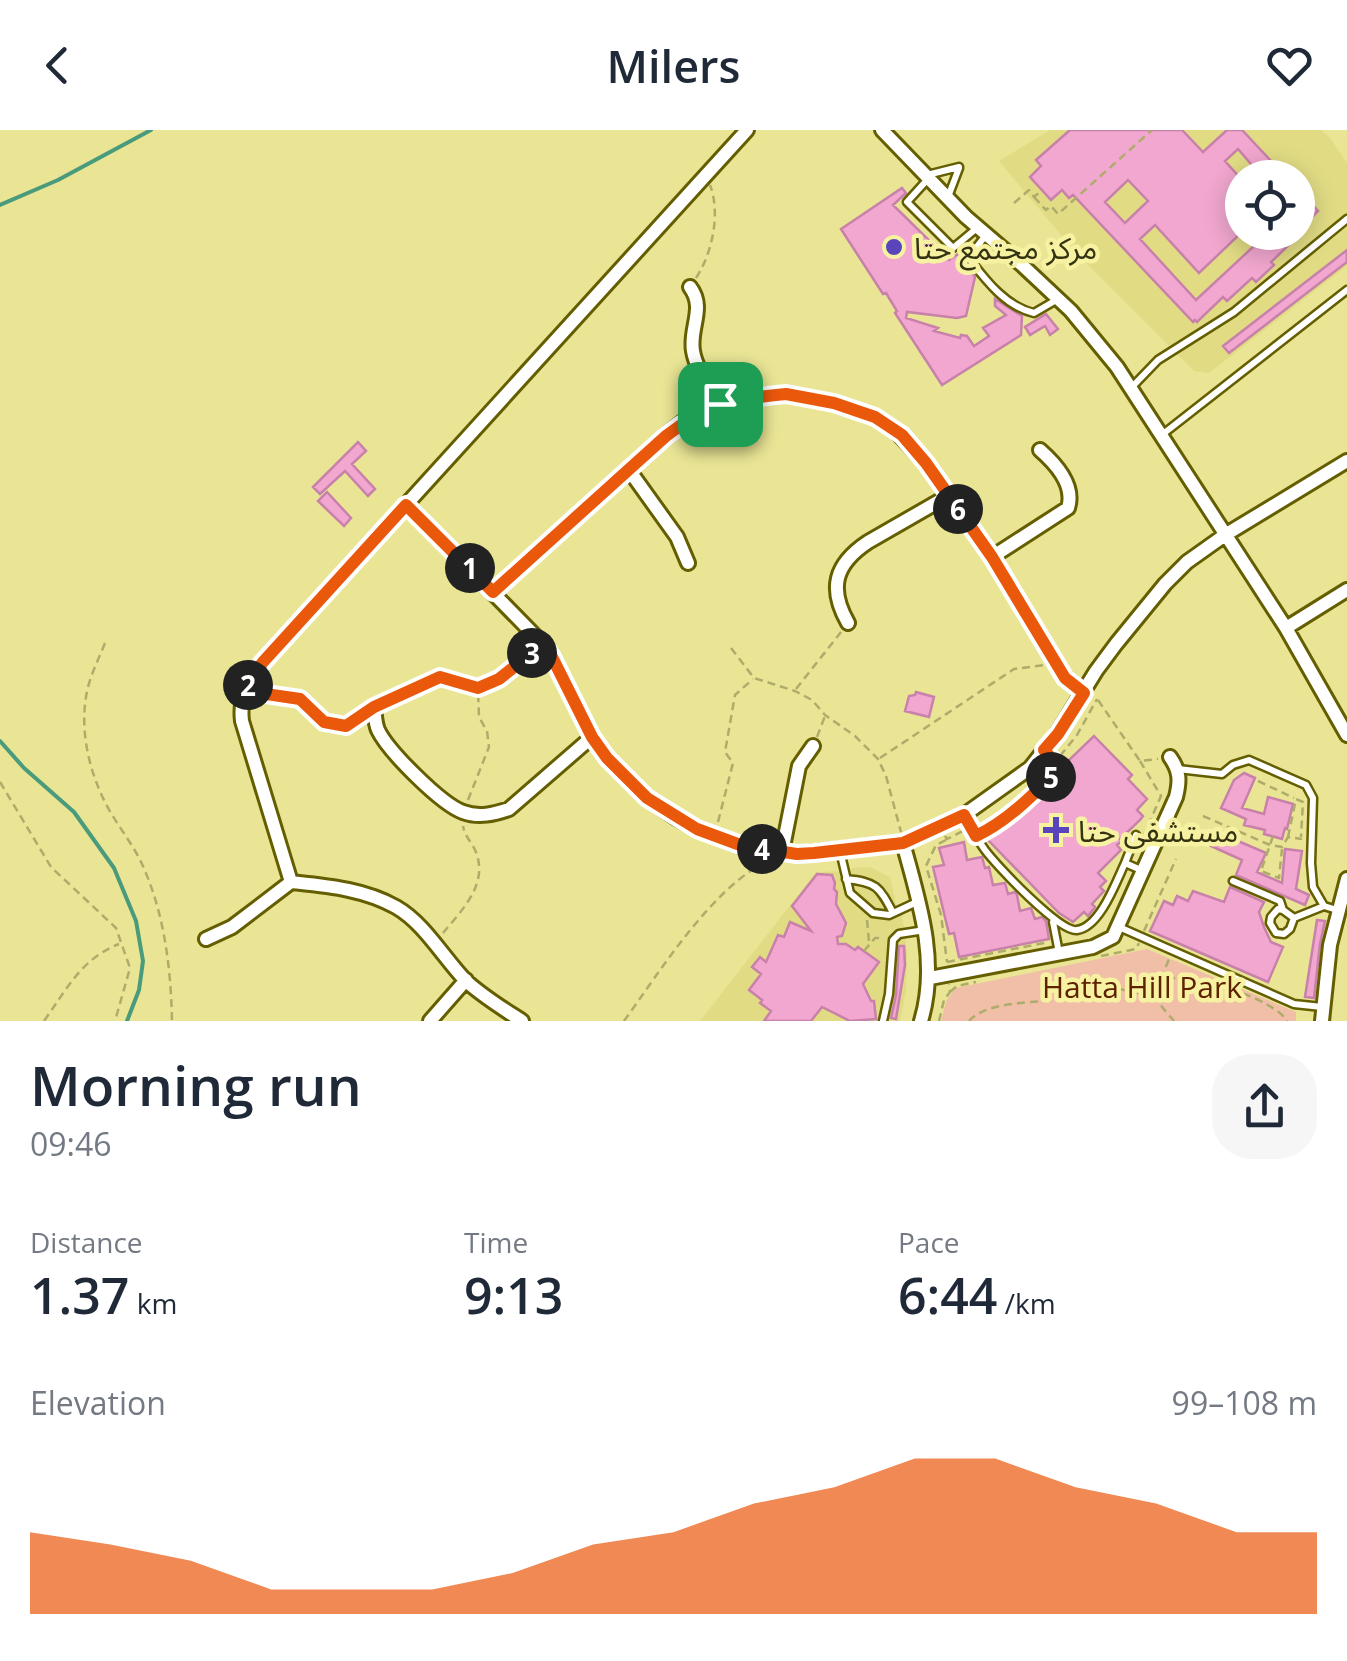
<!DOCTYPE html>
<meta charset="utf-8">
<style>
:root{--surface:#fff;--page:#f6f6f7;--text:#1f2937;--muted:#747a83;--accent:#ea580c}
body{margin:0;font-family:"Open Sans","Noto Sans Arabic",sans-serif;background:var(--page);color:var(--text);height:100vh;display:flex;flex-direction:column;font-size:38px;white-space:nowrap}
*{box-sizing:border-box;margin:0}
p{font-size:32px;color:var(--muted)}
.icon{flex:none;width:55px;height:55px;fill:none;stroke:currentColor;stroke-width:2;stroke-linecap:round;stroke-linejoin:round}
.map{position:relative;height:891px;overflow:hidden}
.panel{display:flex;flex-direction:column;background:var(--surface);flex:1}
.panel>*{flex:none}
.controls{position:absolute;left:1225px;top:30px;display:grid;gap:20px}
.controls a{display:grid;place-items:center;width:90px;height:90px;border-radius:50%;background:var(--surface);box-shadow:0 5px 25px #0003;font-size:50px}
.pin{position:absolute;display:grid;place-items:center;width:85px;height:85px;color:#fff;margin:-42px;border-radius:20px;box-shadow:0 5px 15px #0006}
.km{position:absolute;width:50px;height:50px;margin:-25px;border-radius:50%;background:#222;color:#fff;font-size:28px;line-height:50px;text-align:center}
.round{display:grid;place-items:center;flex:none;width:105px;height:105px;border-radius:40px;background:var(--page)}
.headline{display:flex;align-items:center;justify-content:space-between;height:170px;padding:0 30px}
h1{font-size:55px;font-weight:600;line-height:75px}
.figures{display:grid;grid-template-columns:repeat(3,1fr);gap:15px;height:170px;padding:10px 30px}
.figures div{display:grid;align-content:center}
.figures b{font-size:50px;font-weight:600}
.figures small{font-size:28px;font-weight:400}
.figures p{font-size:28px}
.chart{height:280px;padding:20px 30px}
.chart p{display:flex;justify-content:space-between}
.chart svg{width:100%;height:180px;margin-top:10px;fill:var(--accent);opacity:.7}
header{display:flex;justify-content:space-between;align-items:center;height:130px;padding:0 30px;background:var(--surface);font-size:45px;font-weight:600}
.map>svg:first-child{display:block}
.built{fill:#e1dc84;fill-rule:evenodd}
.green{fill:#f1bfa8}
.lines{fill:none;stroke-linecap:round;stroke-linejoin:round}
.stream{stroke:#4a9b7b;stroke-width:4}
.building{fill:#f1a7cf;stroke:#c881a9;stroke-width:2.5;fill-rule:evenodd}
.service-casing{stroke:#645e00;stroke-width:11}
.minor-casing{stroke:#645e00;stroke-width:18}
.path{stroke:#afac6b;stroke-width:2.5;stroke-dasharray:8 5;stroke-linecap:butt}
.service{stroke:#fff;stroke-width:6}
.minor{stroke:#fff;stroke-width:12}
.route-casing{stroke:#fff;stroke-width:20}
.route{stroke:#ea580c;stroke-width:12}
.poi-dot{fill:#5944bc;stroke:#f6f2a2;stroke-width:4}
.labels{text-anchor:middle;dominant-baseline:central;stroke-width:9;stroke-linejoin:round;paint-order:stroke}
.poi-label{font-size:30px;fill:#343211;stroke:#f6f2a2;text-anchor:start}
.park-label{font-size:30px;fill:#5f2200;stroke:#f6f2a2}
</style>
<header><svg class="icon" aria-label="back" viewBox="0 0 24 24"><path d="M15 5l-7 7 7 7"/></svg>Milers<svg class="icon" aria-label="heart" viewBox="0 0 24 24"><path d="M12 20l-8-8c-3-5 5-10 8-4 3-6 11-1 8 4z"/></svg></header>
<div class="map">
<svg width="1347" height="891" viewBox="0 0 1347 891">
<rect width="100%" height="100%" fill="#e9e595"/>
<path class="built" d="M1050 0H1321L1330 8 1347 33V136L1209 243 1194 241 1076 123 999 31ZM1242 48H1298V102H1242Z
M870 737 890 747 898 783H901L904 798 902 799 903 807H905L907 821 906 861 900 891H700L816 742 851 741 852 738Z"/>
<path class="green" d="M1147 819 1296 882V891H941L946 871 956 858Z"/>
<g class="lines">
<path class="stream" d="M0 75 58 50 151 0
M0 611 24 638 74 682 114 738 136 791 143 831 139 860 127 891"/>
</g>
<path class="building" d="M1070 0H1182L1203 22 1227 0H1242L1287 48H1263L1238 19 1225 31 1242 50V102L1199 143 1155 95 1140 109 1196 170 1269 102H1287L1294 110 1271 132 1274 135 1256 152 1252 148 1227 171 1223 167 1197 192 1195 190 1193 192 1073 65 1069 68 1062 60 1051 70 1030 47 1041 36 1036 30ZM1128 50 1148 71 1125 93 1105 72Z
M902 58 906 63 893 75 949 130 967 118 961 141 972 143 975 147 966 186 957 188 907 182 906 188 938 198 934 201 960 208 961 205 967 206 974 216 989 206 983 198 1006 185 995 176V169L1022 186 1021 205 942 255 895 183 897 181 886 163 883 164 841 99Z
M1298 59 1318 81 1298 101Z
M1347 120V132L1229 223 1223 216Z
M1046 184 1058 199 1050 205 1045 196 1030 205 1025 197Z
M358 312 366 321 352 334 375 359 368 366 345 341 320 364 313 357Z
M327 362 351 388 344 396 318 371Z
M916 562 934 567 929 587 905 581 909 566 915 565Z
M1094 606 1132 645 1128 649 1147 669 1137 680 1143 686 1140 690 1120 709 1122 711 1117 715 1121 720 1098 743 1106 751 1100 757 1104 761 1092 774 1095 777 1088 786 1084 782 1073 792 1059 783 987 709 1014 690 1046 662 1065 642V634Z
M1244 643 1255 648 1242 678 1264 684 1268 667 1293 674 1287 699 1285 698 1282 709 1264 704 1265 700 1244 695 1246 689 1221 678 1234 650Z
M1217 702 1266 723 1257 742 1282 753 1285 719 1302 721 1296 759 1309 765 1305 775 1236 745 1242 730 1211 716Z
M964 712 967 730 982 727 985 738 989 737 993 755 1005 753 1008 764 1015 762 1017 765 1020 781 1031 778 1035 789 1042 787 1046 791 1049 809 959 827 954 803 949 804 933 737 944 735 939 718Z
M817 744 832 745 835 753 834 759 837 762 836 774 846 793 842 806 837 807 838 814H846L855 820 858 817 879 832 863 854 871 871H874L876 889 850 891 822 877 811 891H764L771 881 760 873 762 870 749 860 761 844 752 837 760 827 766 832 778 805 784 807 790 792 811 801 792 776Z
M1230 757 1264 772 1259 782 1264 797 1271 812 1283 817 1268 852 1150 801 1164 771 1173 775 1177 766 1188 771 1193 761 1224 772Z
M1317 790 1325 791 1320 814 1314 868 1305 867Z
M899 816H904L905 835 896 889 891 888 896 865Z"/>
<g class="lines">
<defs>
<path id="service" d="M927 45 959 37
M928 49 907 72 953 118 977 98
M948 67 959 38
M986 105 972 123 971 131C987 152 1007 177 1034 183L1058 169
M1131 258 1158 230 1234 182 1347 89
M1163 304 1347 160
M1178 639 1222 644 1233 635 1249 630 1306 655 1313 668 1311 733 1313 757 1324 776 1337 780
M965 686C971 697 977 709 985 720 996 735 1060 803 1077 800 1100 797 1116 752 1125 733L1141 740
M976 706C1008 691 1035 663 1060 638L1044 620
M840 721 850 763 873 783 889 785 917 772
M1125 733 1136 705
M846 749C876 752 879 756 893 783
M1233 751 1280 771 1283 780
M1294 788 1290 799 1284 804 1276 803 1270 793 1271 787 1278 779 1283 780 1294 788 1324 776
M1053 792 1059 823
M1119 797 1294 874 1322 877
M883 891 889 864 893 810 899 804 925 800"/>
<path id="minor" d="M882 0 966 87 1022 135 1071 181 1117 237 1286 498 1347 605
M690 157C706 178 689 198 693 221 696 240 711 258 720 273
M629 340 677 407 688 433
M407 375 543 514 552 527 592 607 607 628 647 668 675 687 697 699 743 717 797 724 903 713 964 685 1030 638 1057 604 1096 541 1116 514 1165 454 1187 432 1225 405 1347 331
M992 427 1068 378C1075 356 1056 334 1040 320
M493 462 666 305 685 290 720 273 751 267 786 264 834 273 875 287 894 299 926 333 992 427 1065 547 1084 563
M848 493C828 458 835 434 868 412L948 366
M1286 498 1347 460
M374 577C375 585 375 593 378 600 388 621 441 674 463 682 479 688 494 684 509 679L592 607
M903 713C919 771 939 832 921 891
M782 722 799 636 813 616
M291 752 242 591C239 567 249 550 263 532L747 0
M206 809 232 797 291 752C328 756 364 759 396 777 424 793 443 827 465 850 482 866 502 878 522 891
M930 848 1093 817 1113 807 1176 667C1180 651 1180 641 1170 627
M430 891 466 850
M1322 891 1330 815 1347 749"/>
</defs>
<use href="#service" class="service-casing"/>
<use href="#minor" class="minor-casing"/>
<path class="path" d="M1034 67 1046 80 1051 76 1058 84 1152 0
M1014 73 1029 60 1034 67 1042 60
M696 148C712 124 721 83 710 55
M105 513C99 528 92 542 88 557 79 594 87 634 103 668 115 694 135 715 145 741 165 788 171 841 172 891
M731 518 754 548 795 561 812 570 825 585 855 606 878 629 886 646 901 702
M796 559 841 502
M258 563 300 569 324 593 347 596 362 586
M1098 570 1140 631 1158 629
M386 571 440 547 478 559 499 549 534 521
M817 607 825 586
M1060 626 1077 605 1097 569
M880 628 1014 539 1045 535
M1140 631 1161 666 1144 705
M1258 651 1294 668
M0 652 51 737 116 798 130 838 115 891
M468 670 489 617 487 601 479 587 478 560
M1203 686 1270 715 1282 717 1288 707 1302 709
M718 692 733 633 725 622 735 565 753 549
M945 706 947 709 963 701
M1273 706 1261 741 1279 748 1282 719
M1288 707 1296 669 1303 672 1301 707
M946 710 936 715 926 736 941 785 947 832
M867 790 869 812
M1144 801 1176 729
M443 803C461 781 487 756 477 725 474 714 465 708 463 696
M864 821 875 808H883
M1101 826 1136 819 1139 813
M947 832 1049 812
M1163 849 1162 846 1169 829
M1152 851 1162 877 1174 891
M950 862 957 856 976 852
M44 891C67 859 81 829 119 814
M624 891C661 840 708 764 763 733
M939 891 944 870 950 862 949 854
M969 891C989 869 1040 874 1069 868 1082 865 1093 857 1107 857 1117 857 1128 862 1138 863 1151 857 1162 849 1176 848 1201 846 1275 870 1287 891"/>
<use href="#service" class="service"/>
<use href="#minor" class="minor"/>
</g>
<g class="lines">
<defs>
<path id="route" d="M786 264 834 273 875 287 902 305 926 333 992 427 1065 548 1084 563 1058 604 1044 620 1060 638C1035 663 1008 691 976 706L964 685 903 713 814 723 797 724 743 716 697 699 647 668 607 628 592 607 552 527 543 514 499 549 478 558 440 547 374 577 346 596 324 592 300 569 245 561 251 548 263 532 406 375 493 462 666 306C705 275 738 268 786 264Z"/>
</defs>
<use href="#route" class="route-casing"/>
<use href="#route" class="route"/>
</g>
<g class="poi-dot">
<circle cx="894" cy="117" r="10"/>
<path d="M1051 685h10v10h10v10h-10v10h-10v-10h-10v-10h10z"/>
</g>
<g class="labels">
<g class="poi-label">
<text x="914" y="117">مركز مجتمع حتا</text>
<text x="1078" y="700">مستشفى حتا</text>
</g>
<g class="park-label">
<text x="1142" y="856">Hatta Hill Park</text>
</g>
</g>
</svg>
<div class="controls">
<a><svg class="icon" aria-label="locate" viewBox="0 0 24 24"><circle cx="12" cy="12" r="6"/><path d="M12 2v4M12 18v4M2 12h4M18 12h4"/></svg></a>
</div>
<div class="pin" style="left:720px;top:274px;background:#1e9e55"><svg class="icon" aria-label="arrive" viewBox="0 0 24 24"><path d="M6 21V4h12l-3 4 3 4H6"/></svg></div>
<b class="km" style="left:470px;top:438px">1</b>
<b class="km" style="left:248px;top:555px">2</b>
<b class="km" style="left:532px;top:523px">3</b>
<b class="km" style="left:762px;top:719px">4</b>
<b class="km" style="left:1051px;top:647px">5</b>
<b class="km" style="left:958px;top:379px">6</b>
</div>
<section class="panel">
<div class="headline"><div><h1>Morning run</h1><p>09:46</p></div><a class="round"><svg class="icon" aria-label="share" viewBox="0 0 24 24"><path d="M12 15V3M7 8l5-5 5 5M5 13v7h14v-7"/></svg></a></div>
<div class="figures">
<div><p>Distance</p><b>1.37<small> km</small></b></div>
<div><p>Time</p><b>9:13</b></div>
<div><p>Pace</p><b>6:44<small> /km</small></b></div>
</div>
<div class="chart"><p><span>Elevation</span>99–108 m</p>
<svg viewBox="0 0 160 44" preserveAspectRatio="none"><path d="M0 44V24L10 27L20 31L30 38L40 38L50 38L60 34L70 27L80 24L90 17L100 13L110 6L120 6L130 13L140 17L150 24L160 24V44z"/></svg>
</div>
</section>
